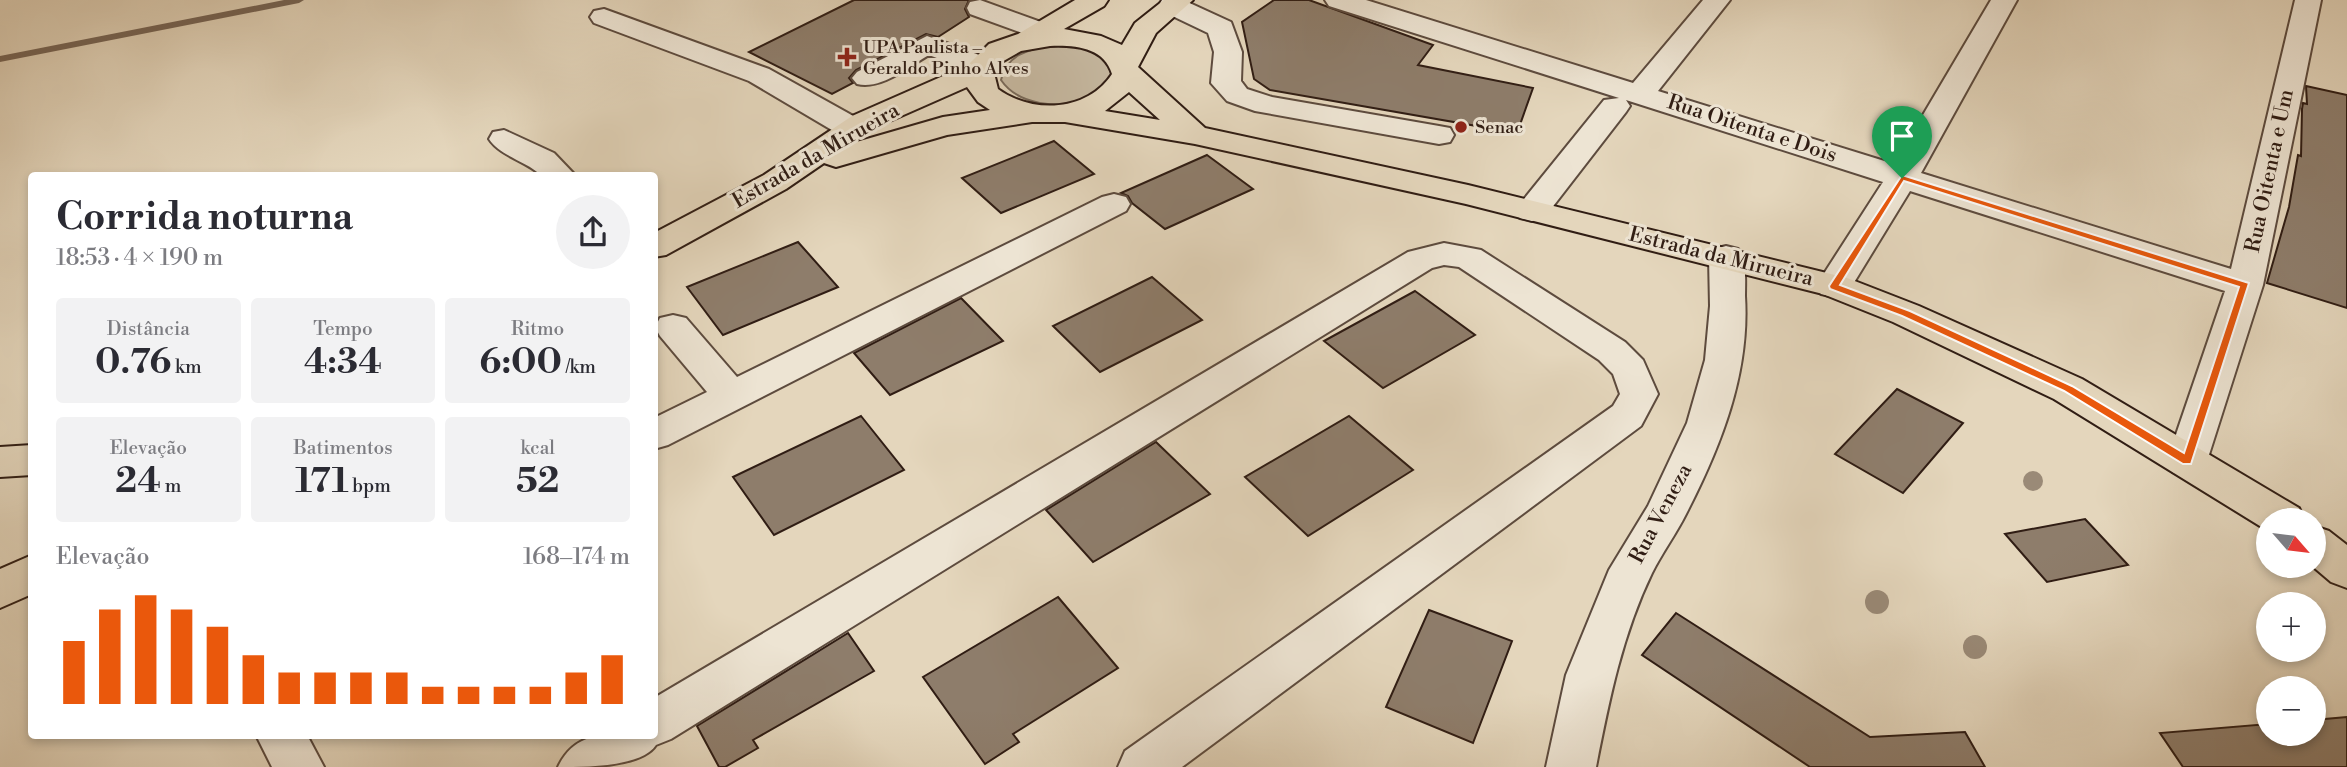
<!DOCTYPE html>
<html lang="pt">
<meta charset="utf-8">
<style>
:root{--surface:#fff;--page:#f2f2f3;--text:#2b2b33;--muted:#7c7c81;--accent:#ea580c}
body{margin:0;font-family:"Libre Bodoni",serif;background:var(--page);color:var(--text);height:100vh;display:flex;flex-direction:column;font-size:26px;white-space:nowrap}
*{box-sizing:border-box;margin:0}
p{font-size:23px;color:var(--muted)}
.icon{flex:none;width:38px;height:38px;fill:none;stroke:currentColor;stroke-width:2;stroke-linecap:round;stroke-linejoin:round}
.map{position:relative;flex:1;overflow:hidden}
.side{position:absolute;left:28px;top:172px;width:630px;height:567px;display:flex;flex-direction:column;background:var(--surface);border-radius:7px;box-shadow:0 4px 10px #0003}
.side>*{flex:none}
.needle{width:46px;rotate:118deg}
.fabs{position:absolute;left:2256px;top:508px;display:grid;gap:14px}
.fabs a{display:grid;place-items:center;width:70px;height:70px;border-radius:50%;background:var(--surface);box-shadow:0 4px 10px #0003;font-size:35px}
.pin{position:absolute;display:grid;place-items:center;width:60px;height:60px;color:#fff;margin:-72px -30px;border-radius:50% 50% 50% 0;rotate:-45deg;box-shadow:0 0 7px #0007}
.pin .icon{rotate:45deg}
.round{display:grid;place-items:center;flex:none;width:74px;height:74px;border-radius:37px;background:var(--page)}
.headline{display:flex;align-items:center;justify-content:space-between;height:119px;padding:0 28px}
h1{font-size:38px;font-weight:700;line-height:52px}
.figures{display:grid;grid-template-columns:repeat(3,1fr);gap:10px;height:119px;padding:7px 28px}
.figures div{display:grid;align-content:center;border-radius:7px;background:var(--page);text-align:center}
.figures b{font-size:35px;font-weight:700}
.figures small{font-size:19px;font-weight:400}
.figures p{font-size:19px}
.chart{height:196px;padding:14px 28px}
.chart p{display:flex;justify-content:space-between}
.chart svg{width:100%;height:126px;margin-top:7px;stroke:var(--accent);stroke-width:6}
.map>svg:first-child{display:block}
.green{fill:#c5b79f;stroke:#7a6a5a;stroke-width:2}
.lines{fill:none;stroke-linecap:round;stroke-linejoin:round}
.stream{fill:#776657;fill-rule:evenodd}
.building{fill:#8e7d6b;stroke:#301d14;stroke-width:2}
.minor-casing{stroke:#5d4b3e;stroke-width:4}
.major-casing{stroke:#301d14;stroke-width:4}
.minor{fill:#ede4d3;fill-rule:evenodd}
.major{fill:#e4d6bc;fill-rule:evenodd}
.tree{fill:#9a8a77}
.route{fill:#ea580c;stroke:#fff;stroke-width:2;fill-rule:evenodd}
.poi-dot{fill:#8f2418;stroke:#ede4d3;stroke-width:2.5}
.labels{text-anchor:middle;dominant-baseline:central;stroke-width:6;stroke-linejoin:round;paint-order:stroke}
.far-poi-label{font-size:18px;fill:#301d14;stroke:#ede4d3;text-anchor:start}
.street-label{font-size:21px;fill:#301d14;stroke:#ede4d3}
</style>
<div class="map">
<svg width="2347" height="767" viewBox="0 0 2347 767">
<rect width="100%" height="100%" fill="#e4d6bc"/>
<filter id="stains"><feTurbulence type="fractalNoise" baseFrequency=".00286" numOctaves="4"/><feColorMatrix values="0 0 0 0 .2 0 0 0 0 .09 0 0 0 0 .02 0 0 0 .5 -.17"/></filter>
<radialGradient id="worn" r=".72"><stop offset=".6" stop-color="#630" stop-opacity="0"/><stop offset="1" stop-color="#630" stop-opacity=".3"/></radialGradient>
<path class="green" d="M1050 45C1075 45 1097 46 1113 67L1112 79C1104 85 1095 95 1086 98 1059 110 1018 105 1001 80 1006 55 1028 50 1050 45Z"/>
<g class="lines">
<path class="stream" d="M284 0H304L299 3 0 62V56Z"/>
</g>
<path class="building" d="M854 0H969L965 9 969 17 938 37 926 34 856 70 849 78 853 83 832 94 749 52Z
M1274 0H1309L1433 45 1418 65 1533 88 1517 133 1270 90 1254 79 1242 22Z
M2306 86 2347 95V308L2267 283 2289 207 2298 155 2301 156 2302 109 2303 103 2307 104Z
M1054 141 1094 174 1001 213 962 178Z
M1207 155 1253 189 1165 229 1132 203 1128 196 1121 193Z
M798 242 838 287 723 335 687 287Z
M1152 277 1202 320 1100 372 1053 326Z
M1415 291 1475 335 1383 388 1324 341Z
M961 298 1003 341 890 395 854 353Z
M1897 389 1963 423 1903 493 1835 454Z
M861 416 904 470 774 535 733 477Z
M1349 416 1413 470 1308 536 1245 477Z
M1156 442 1210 494 1093 562 1046 510Z
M2085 519 2128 565 2047 582 2005 534Z
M1058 597 1118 668 1013 734 1019 742 985 764 923 677Z
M1429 610 1512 641 1473 743 1386 707Z
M1676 613 1870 737 1965 732 1985 767H1810L1642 655Z
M848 633 874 671 753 740 758 748 725 767H719L697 726Z
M2347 717V767H2183L2160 733 2268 724V733H2314V720Z"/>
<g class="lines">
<defs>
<path id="minor" d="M980 0 1049 25 1053 31 1049 37 1039 39 970 14 967 8 970 2Z
M1162 0H1183L1231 22 1242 52 1241 81 1247 89 1272 97 1439 126 1450 128 1454 135 1450 142 1439 144 1255 111 1227 101 1211 83 1214 52 1208 33 1162 11 1159 5Z
M1325 0H1366L1633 83 1703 0H1730L1658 91 1894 164 1991 0H2017L1921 173 2231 269 2295 0H2321L2263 285 2207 461 2201 472 2187 476 2173 472 2167 461 2225 291 1910 191 1847 294 1834 297 1821 294 1816 286 1883 182 1626 100 1630 106 1626 112 1544 218 1532 221 1520 218 1515 211 1520 204 1604 100 1619 98 1329 6Z
M604 9 769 69 864 122 868 129 864 136 853 138 842 136 749 81 594 23 590 17 594 11Z
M927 36 993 60 997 66 993 72 983 75 973 72 929 55C908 67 881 90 857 84L852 78 857 72Z
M504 130 554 153 575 175H541C526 161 500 156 489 139L493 132Z
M1114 194 1126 197 1130 204 1126 211 668 445 654 449V418L707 392 660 336 655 327 660 318 673 315 686 318 737 377 1102 197Z
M1444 243 1481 250 1625 342 1643 360 1658 394 1641 426 1182 767H1118L1125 751 1613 406 1620 394 1613 374 1599 360 1459 267 1444 265 1432 268 671 739 656 745C642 767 586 767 558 767 577 726 616 735 654 735V698L1408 252Z
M1726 246 1738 249C1747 262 1745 280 1745 296 1750 373 1721 446 1686 514 1676 534 1662 553 1652 573 1622 635 1609 701 1596 767H1546L1566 675 1609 570 1648 506 1687 423 1705 360 1710 306 1709 257 1714 249Z
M256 735H307L324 767H272Z"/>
<path id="major" d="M1075 0H1108L1104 6 1064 29 1101 36 1122 45 1135 23 1164 0H1193L1156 33 1138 67 1205 128 1468 185 1847 278 1919 306 2082 379 2299 508 2305 520H2268V531L2054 399 1893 322 1823 294 1466 204 1195 144 1065 122H1032L947 135 836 167 824 163 786 189 666 255 654 257V233L764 175 852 116 968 65 989 44 1018 34ZM1050 46C1074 45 1104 47 1112 74 1087 112 1032 114 998 89L995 77 1000 63 1021 51ZM967 87 978 102 990 110 943 117 853 143 874 128ZM1129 92 1160 120 1105 111Z
M32 445V475L0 477V447Z
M2314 526 2329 531 2347 545V588L2331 582 2311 565H2314Z
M32 555V594L0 608V569Z"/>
</defs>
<use href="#minor" class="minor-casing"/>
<use href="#major" class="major-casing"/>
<use href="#minor" class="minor"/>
<use href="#major" class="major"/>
</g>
<g class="tree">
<circle cx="2033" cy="481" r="10"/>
<circle cx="1877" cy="602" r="12"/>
<circle cx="1975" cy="647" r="12"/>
</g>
<path class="route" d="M1902 175 2249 283 2191 464H2183L2064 391 1902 316 1830 289 1829 286ZM1904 181 2239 287 2184 453 2072 386 1910 311 1840 285Z"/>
<g class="poi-dot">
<path d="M843.5 46.5h7v7h7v7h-7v7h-7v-7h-7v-7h7z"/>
<circle cx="1461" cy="127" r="7"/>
</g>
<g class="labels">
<g class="far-poi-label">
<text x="863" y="47">UPA Paulista –<tspan x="863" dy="21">Geraldo Pinho Alves</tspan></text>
<text x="1475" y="127">Senac</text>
</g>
<g class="street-label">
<text transform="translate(1752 129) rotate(18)">Rua Oitenta e Dois</text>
<text transform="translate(816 156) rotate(-30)">Estrada da Mirueira</text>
<text transform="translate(2270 171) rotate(-78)">Rua Oitenta e Um</text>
<text transform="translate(1721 257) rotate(14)">Estrada da Mirueira</text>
<text transform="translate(1661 514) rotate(-62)">Rua Veneza</text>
</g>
</g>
<rect width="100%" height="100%" filter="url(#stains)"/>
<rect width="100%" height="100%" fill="url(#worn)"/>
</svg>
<div class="fabs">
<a><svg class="needle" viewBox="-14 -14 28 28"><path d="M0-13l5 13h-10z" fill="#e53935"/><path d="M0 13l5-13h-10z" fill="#7c7c81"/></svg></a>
<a>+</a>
<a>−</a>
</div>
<div class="pin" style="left:1902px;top:178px;background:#1e9e55"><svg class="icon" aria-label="arrive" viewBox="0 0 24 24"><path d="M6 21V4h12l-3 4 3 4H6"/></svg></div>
<section class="side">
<div class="headline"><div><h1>Corrida noturna</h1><p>18:53 · 4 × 190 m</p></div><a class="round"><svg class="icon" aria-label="share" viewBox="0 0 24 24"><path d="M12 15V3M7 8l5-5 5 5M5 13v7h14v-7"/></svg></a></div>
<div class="figures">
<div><p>Distância</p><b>0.76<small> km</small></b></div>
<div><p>Tempo</p><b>4:34</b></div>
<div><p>Ritmo</p><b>6:00<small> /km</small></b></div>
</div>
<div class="figures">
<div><p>Elevação</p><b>24<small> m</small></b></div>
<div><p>Batimentos</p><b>171<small> bpm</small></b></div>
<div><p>kcal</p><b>52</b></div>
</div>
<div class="chart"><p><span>Elevação</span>168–174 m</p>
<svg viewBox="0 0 160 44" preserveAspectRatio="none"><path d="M5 44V22M15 44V11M25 44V6M35 44V11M45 44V17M55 44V27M65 44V33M75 44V33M85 44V33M95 44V33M105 44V38M115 44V38M125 44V38M135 44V38M145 44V33M155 44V27"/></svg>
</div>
</section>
</div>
